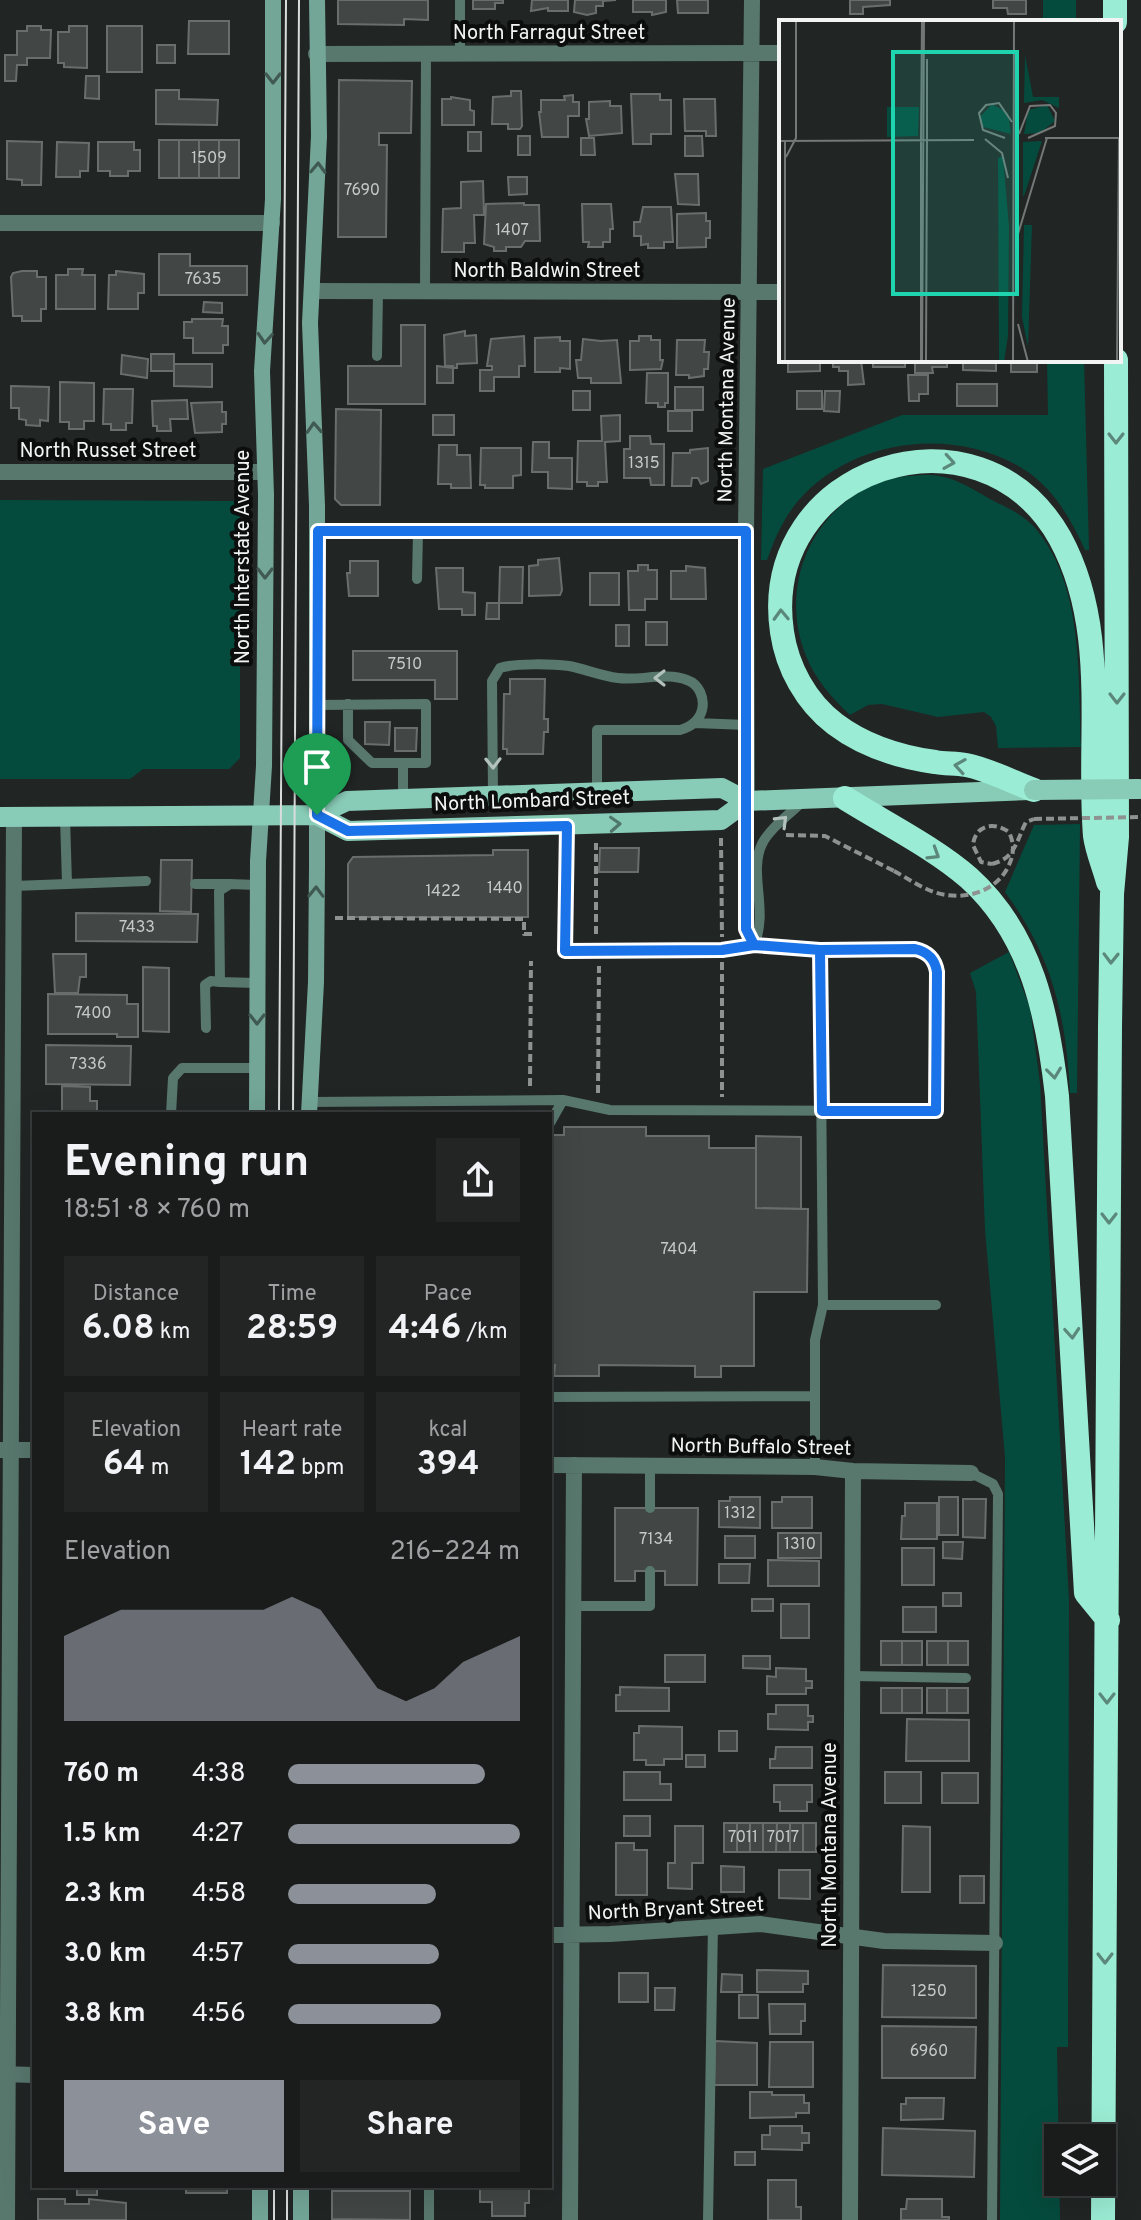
<!DOCTYPE html>
<meta charset="utf-8">
<style>
:root{--surface:#191c1b;--page:#222524;--text:#f1f3f6;--muted:#9fa1a3;--line:#373a3a;--accent:#8c9099}
body{margin:0;font-family:Overpass,sans-serif;background:var(--page);color:var(--text);height:100vh;display:flex;flex-direction:column;font-size:30px;white-space:nowrap}
*{box-sizing:border-box;margin:0}
p{font-size:26px;color:var(--muted)}
.icon{flex:none;width:44px;height:44px;fill:none;stroke:currentColor;stroke-width:2;stroke-linecap:round;stroke-linejoin:round}
.map{position:relative;flex:1;overflow:hidden}
.drawer{position:absolute;left:32px;top:1112px;width:520px;height:1076px;display:flex;flex-direction:column;background:var(--surface);border-radius:0px;box-shadow:0 8px 32px #0002,0 0 0 2px var(--line)}
.drawer>*{flex:none}
.controls{position:absolute;left:1044px;top:2124px;display:grid;gap:16px}
.controls a{display:grid;place-items:center;width:72px;height:72px;border-radius:0px;background:var(--surface);box-shadow:0 8px 32px #0002,0 0 0 2px var(--line);font-size:40px}
.pin{position:absolute;display:grid;place-items:center;width:68px;height:68px;color:#fff;margin:-82px -34px;border-radius:50% 50% 50% 0;rotate:-45deg;box-shadow:0 0 8px #0007}
.pin .icon{rotate:45deg}
.round{display:grid;place-items:center;flex:none;width:84px;height:84px;border-radius:0px;background:var(--page)}
.overview{display:flex;align-items:center;justify-content:space-between;height:136px;padding:0 32px}
h1{font-size:44px;font-weight:700;line-height:60px}
.metrics{display:grid;grid-template-columns:repeat(3,1fr);gap:12px;height:136px;padding:8px 32px}
.metrics div{display:grid;align-content:center;border-radius:0px;background:var(--page);text-align:center}
.metrics b{font-size:34px;font-weight:700}
.metrics small{font-size:22px;font-weight:400}
.metrics p{font-size:22px}
.chart{height:224px;padding:16px 32px}
.chart p{display:flex;justify-content:space-between}
.chart svg{width:100%;height:144px;margin-top:8px;fill:var(--accent);opacity:.7}
.primary-button{display:flex;gap:16px;margin-top:auto;padding:16px 32px}
.primary-button a{flex:1;height:92px;border-radius:0px;background:var(--accent);color:#fff;font-size:32px;font-weight:700;line-height:92px;text-align:center}
.primary-button a+a{background:var(--page);color:var(--text)}
ul{padding:0 32px;list-style:none;font-size:26px}
li{display:grid;grid-template-columns:128px 96px 1fr;align-items:center;height:60px}
li i{height:20px;border-radius:10px;background:var(--accent)}
.map>svg:first-child{display:block}
.green{fill:#054b3d}
.building{fill:#424745;stroke:#696e6d;stroke-width:2}
.lines{fill:none;stroke-linecap:round;stroke-linejoin:round}
.path{stroke:#8e9291;stroke-width:4;stroke-dasharray:8 4;stroke-linecap:butt}
.lane{stroke:#58776d;stroke-width:10}
.street{stroke:#58776d;stroke-width:16}
.secondary{stroke:#73a697;stroke-width:16}
.primary{stroke:#88cbb7;stroke-width:20}
.highway{stroke:#9becd4;stroke-width:24}
.tram{stroke:#dadddc;stroke-width:2}
.path-bridge{stroke:#8e9291;stroke-width:4;stroke-dasharray:8 4;stroke-linecap:butt}
.primary-bridge{stroke:#88cbb7;stroke-width:20}
.oneway{stroke:#405a52}
.oneway2{stroke:#5b887a}
.oneway3{stroke:#b4c2bd}
.oneway4{stroke:#50766a}
.route-casing{stroke:#fff;stroke-width:16}
.route{stroke:#1a73e8;stroke-width:10}
.labels{text-anchor:middle;dominant-baseline:central;stroke-width:8;stroke-linejoin:round;paint-order:stroke}
.number-label{font-size:16px;fill:#c5c9c8}
.street-label{font-size:20px;fill:#f1f4f3;stroke:#0c0e0d}
.inset-road{fill:none;stroke:#747877;stroke-width:2}
.view{fill:#1fd5b0;fill-opacity:0.15;stroke:#1fd5b0;stroke-width:4}
.inset-edge{fill:none;stroke:#f1f4f3;stroke-width:4}
</style>
<div class="map">
<svg width="1141" height="2220" viewBox="0 0 1141 2220">
<rect width="100%" height="100%" fill="#212524"/>
<path class="green" d="M1043 0H1076V22H1043Z
M1047 360H1084L1089 550H1085C1072 521 1055 491 1028 472 958 425 853 437 798 501 783 519 775 538 767 560H761L763 469 902 415H1048Z
M929 475C953 476 969 487 990 499 1005 507 1025 515 1036 529 1084 587 1078 677 1081 747L998 748 996 726 991 717 984 712 938 717 882 704 868 705 850 715C832 698 815 679 806 656 779 589 809 514 874 484 890 477 912 475 929 475Z
M0 500 240 501V758L229 769H143L130 779H0Z
M1080 824 1077 1093H1070C1066 1015 1052 956 1005 892L1034 825Z
M1009 952 1030 1008 1040 1083 1069 1600 1068 2047H1057L1060 2220H1000L1005 1457 985 1230 976 992 970 973Z"/>
<path class="building" d="M338 0H428V20L404 19V25L338 24Z
M473 0H503V3H495V9H473Z
M532 0H568V11H548V8L531 11Z
M575 0H616L603 1V6H596V13L587 15 574 12Z
M633 0H666V12L652 15V12H633Z
M677 0H708V13H678Z
M850 0H890V5L863 7V14H850Z
M993 0H1026V14H1008L1007 8H993Z
M189 21H229V54H188Z
M27 26H41V30H51L50 58H27V65H17L16 81H5V55H17V31H27Z
M69 26H87V68L64 67V63H58V32H69Z
M107 26H142V72H107Z
M157 45H175V63H157Z
M86 76H99V99L85 98Z
M339 80 412 81 411 133H379V145H387L386 237H338Z
M156 90H179V99L218 100 217 125 156 124Z
M511 91H521L522 126 520 129H508V124H492L493 97 511 96Z
M631 94H660V100H671V134H651V144H633Z
M573 95V102H579V116H568V137H542L539 112H541V100H565L564 96Z
M451 97 470 100V110L474 111V125H442V99H451Z
M684 99H715L716 136H706V131H685Z
M610 101V106H621L622 133 589 136 586 119H589V102Z
M468 132H481V151H468Z
M518 136H530V155H518Z
M685 136H702L703 156H685Z
M581 138H594L595 155H581Z
M159 140H179V178H159Z
M179 140H199V178H179Z
M199 140H219V178H199Z
M219 140H239V178H219Z
M7 141 42 142 41 185H22V180L7 179Z
M57 142 89 143 88 171H80V177H56Z
M98 142H134V150H140V171H128V176H110V171H98Z
M675 174H698L699 205 678 204Z
M508 177H527V194L509 195Z
M483 181 484 215H474L475 243H464V252H442L443 209 461 208V182Z
M524 203V205H539L540 241H525L521 247H506V251H494V247L484 244 486 204Z
M582 204H611L613 229H610V242H603V247H588L589 242H583Z
M643 207H671L673 242H664V248H648V244L641 245V236H634V222H640Z
M706 213V221H710V238H706V247L677 248V214Z
M159 254H190V266H247V295H159Z
M68 269H83L82 275H95V309H56V275H68Z
M22 271H37V277H46V309H41V321H22V316H13L11 277 13 273Z
M116 271 144 274V293H138V309H108L109 275H116Z
M204 302 222 303V313L203 312Z
M192 319H223L222 326H228V345H223V353H193V338H184V322H192Z
M401 325H425V404H348V366H401Z
M465 331V336L476 335 477 363 457 364V368H453V366H445L444 335Z
M524 336 525 366H519V377H494V391H480V370H492V366H487L491 339Z
M639 336H651V340H660V360H663L661 369 630 370V341H639Z
M560 337V341H570V369L560 368V372H535V338Z
M583 339 601 341 617 340 621 383H591V378H578L576 360H581Z
M677 340H705L704 352H709L708 369H704V376L689 378V375H676Z
M151 354H174V371H151Z
M122 355 148 359 147 378 121 374Z
M788 360H820V371L788 372Z
M833 360H861L864 384 848 385V371H839V367H833Z
M873 360H905V367H873Z
M915 360H947V367H932L933 373H915Z
M963 360H996V371L963 370Z
M1011 360H1037V372H1011Z
M174 364H212V387L174 386Z
M437 366 453 368V383H437Z
M647 373H668V403H665V407H658V403H646Z
M908 375H928V394H919V401H909Z
M60 382 94 383V421H84V429H69V422H60Z
M957 384H997V406H957Z
M11 386 49 387 48 421 40 420V426L26 425V420L19 419V408H11Z
M675 387H703V410H675Z
M104 389H133L132 423H126V430H111V424H103Z
M573 391H590V410H573Z
M797 391H822V409H797Z
M825 391H840L839 412 824 411Z
M187 400 188 419H170L171 431H157V426H153L152 401Z
M222 402V412H226V424H222V432L195 433 191 403Z
M336 409 381 410 380 505H341L335 499Z
M668 411H692V431H668Z
M433 415H454V435H433Z
M620 415V441L605 442 607 482H598V486H587V482H577L578 441H602L601 416Z
M630 436H650L651 444H664V485H651L650 478H624V449H630Z
M533 442H549V458H572V489L548 488V472H532Z
M439 445H457V455H470L471 488H451V484H438Z
M481 448H521V475L513 476V488H485V485H480Z
M708 448V481L701 484 698 478H692L691 486H672L673 453H690V450Z
M559 558 562 590 560 595 529 596V566L538 565V560Z
M350 561H378V596H349L347 573H350Z
M638 565H648V570H657V599H645V610H629L628 571H638Z
M686 566 705 568 706 599H671V571H686Z
M500 567H523L522 603H499Z
M436 568H463V592L475 593V615H462V609H439Z
M590 573H619V605H590Z
M487 603H499V619H486Z
M646 622H667V645H646Z
M616 625H629V646H616Z
M353 651H457V699H435V680H353Z
M510 679H545L544 719H548V732H544L543 754H507V749H503L504 694H510Z
M365 722H390L389 745 365 744Z
M395 728H417L416 751H395Z
M600 848H639L638 872H599Z
M493 850H528V917H348V864L353 857 493 855Z
M161 860H192L191 912 160 911Z
M76 913 198 914 197 942 76 941Z
M53 954H86V977H80L78 993H55Z
M143 967 169 968V1032L143 1031Z
M48 994 127 995V1004H138V1037H117V1034H48Z
M46 1045 131 1046 130 1085 46 1084Z
M62 1086 90 1087V1101H97V1114H62Z
M564 1127H646V1136H709V1148H756V1208L808 1209 807 1292H754V1366H721V1377H695V1366L599 1365V1376H554L555 1365H550V1135H564Z
M756 1136 801 1137V1209L756 1208Z
M730 1497H760V1528L719 1527V1501H730Z
M782 1497H812V1528H772V1502H782Z
M939 1497H958V1535H939Z
M963 1499H986L985 1538 963 1537Z
M905 1503H937V1539H901L902 1516H905Z
M615 1508H698L697 1585H665V1571H635V1581H615Z
M778 1533H821V1558H778Z
M725 1536H755V1558H725Z
M943 1542H963L962 1559 943 1558Z
M902 1548H934V1585H902Z
M768 1560 819 1561V1586H768Z
M719 1564H750L749 1583H719Z
M943 1593H961V1606H943Z
M752 1599H773V1611H752Z
M781 1604H809V1638H781Z
M903 1607H936V1632H903Z
M881 1641H902V1665H881Z
M902 1641H922V1665H902Z
M927 1641H948V1665H927Z
M948 1641H968V1665H948Z
M665 1655H705V1682H665Z
M743 1656H770V1669L743 1668Z
M776 1668 806 1669V1681H812V1688H806V1694H767V1676L776 1677Z
M620 1687 669 1688V1711H616V1695H620Z
M881 1688H902V1713H881Z
M902 1688H922V1713H902Z
M927 1688H947V1713H927Z
M947 1688H968V1713H947Z
M776 1705H808V1716H813V1722H808V1730L768 1729V1714H776Z
M907 1719 969 1720V1761H906Z
M639 1726 682 1727V1759H664V1765H646V1760H634V1733H639Z
M719 1731H737V1751H719Z
M776 1747H812V1768H770V1759H775Z
M686 1755H705V1767H686Z
M624 1772H660V1784H671V1800H624Z
M885 1772H921V1803H885Z
M942 1773H978V1803H942Z
M774 1785H812V1802H807V1811H780V1802H774Z
M624 1816H650V1836H624Z
M724 1823H737V1852H724Z
M737 1823H750V1852H737Z
M750 1823H763V1852H750Z
M763 1823H777L776 1852H763Z
M777 1823H790V1852H776Z
M790 1823H803V1852H790Z
M803 1823H816V1852H803Z
M675 1826H703V1863H692V1889L668 1888V1863H675Z
M903 1826 930 1827V1892H902Z
M616 1843H634V1850H647V1895H616Z
M721 1866 744 1867V1892H721Z
M779 1870H810V1899L779 1898Z
M960 1876H984V1903H960Z
M883 1965 976 1966V2018L882 2017Z
M757 1970 808 1971V1984H803V1992H757Z
M619 1973H648V2002H619Z
M722 1974 742 1975V1992H721Z
M655 1988H675L674 2010H655Z
M739 1995H758V2018H739Z
M769 2004H805V2021H801V2034H770Z
M882 2026 976 2027 975 2078H882Z
M715 2041 757 2043V2085H714Z
M770 2042H813V2087H769Z
M750 2092H772V2095H804V2103H809V2113H796V2117L750 2118Z
M906 2098H944L943 2119 901 2120V2104H906Z
M770 2126H802V2133H809V2143H802V2150L762 2149V2135H770Z
M883 2128 975 2131 974 2177 882 2175Z
M735 2152H755V2165H735Z
M768 2180H796V2207H801V2220H768Z
M60 2186H97V2195H77V2188Z
M186 2186H227V2193H186Z
M480 2188H529V2203H525V2216H492V2202H480Z
M332 2191H410V2220L332 2219Z
M38 2199H65V2204H89V2199L126 2203V2220H38Z
M907 2199H942V2217H949V2220H901V2209H906Z"/>
<g class="lines">
<path class="path" d="M786 835 825 836 894 871
M721 838 722 937
M992 864C1016 858 1016 841 1026 822L1034 819
M335 918 524 919V934H534
M596 934V843
M722 962V1097
M530 1086 531 961
M598 1093 599 966"/>
<path class="lane" d="M460 0V54
M425 291 426 54
M377 356 378 291
M417 579 418 531
M317 705 426 704V763H372L348 740V704
M695 723 747 725
M403 763V799
M493 796 492 681 500 668C515 663 553 664 569 666 585 669 601 676 618 678 639 681 666 672 687 680 699 684 705 698 702 710 699 722 690 727 680 730H597V793
M747 803 746 929 754 945
M65 817 67 884
M195 884H228
M14 886 146 881
M754 945C769 911 748 873 762 844 770 828 790 814 802 802
M258 983 220 982 219 891 230 884 258 885
M206 1028 205 985 211 981 220 982
M309 1102 563 1100 610 1110 936 1111 937 972C935 959 928 952 915 949L820 950 754 945 722 950 565 951 567 826
M171 1114 173 1078 182 1068H257
M550 1123 563 1100
M823 1305H936
M550 1397 815 1396
M650 1466V1508
M815 1467V1340L823 1305 820 950
M971 1473 993 1484 998 1494 992 2220
M573 1606H650V1571
M852 1676 966 1678
M429 2220V2186
M708 2220 713 1925"/>
<path class="street" d="M316 54 781 53
M0 223H272
M312 291 781 292
M0 472H264
M318 531H746
M747 801 746 531 752 0
M0 1450H34
M550 1465 815 1467 853 1471 971 1473
M550 1935 610 1934 760 1924 884 1941 995 1943
M0 2074 34 2075
M7 2220 14 817
M570 2220 574 1465
M850 2220 853 1471"/>
<path class="secondary" d="M257 1114 258 861 264 766 266 495 262 371 273 199V0
M309 1114 316 982 317 866V506L310 323 319 136 317 0
M260 2186V2220
M301 2220V2186"/>
<path class="primary" d="M317 815 348 831 721 820 747 801
M0 817 317 815 347 801 722 788 747 801 1030 790"/>
<path class="highway" d="M1115 0V22
M1034 790C1012 782 988 769 966 765 956 763 945 764 935 762 899 757 864 746 835 724 806 702 787 667 782 632 758 468 979 394 1060 538 1110 629 1087 737 1095 836 1097 851 1104 867 1108 882
M845 798C883 822 935 848 969 878 1032 935 1048 1015 1057 1096L1086 1593 1108 1620
M1103 2220 1110 1026 1112 894 1117 837 1116 360"/>
<path class="tram" d="M279 1114 286 0
M293 1114 299 0
M274 2220V2186
M287 2220V2186"/>
<path class="path-bridge" d="M1034 819 1141 817
M894 871C907 878 920 887 934 892 960 901 993 894 1007 869 1014 856 1015 845 1009 832 994 821 975 825 973 845L981 862 992 864"/>
<path class="primary-bridge" d="M1034 790 1139 789"/>
</g>
<defs><path id="oneway-chevron" d="M-2-3.5L2.5 0L-2 3.5" fill="none" stroke-width="1.6" stroke-linecap="round" stroke-linejoin="round" transform="scale(2)"/></defs>
<g class="oneway">
<use href="#oneway-chevron" transform="translate(273 78) rotate(90)"/>
<use href="#oneway-chevron" transform="translate(318 168) rotate(-88)"/>
<use href="#oneway-chevron" transform="translate(265 338) rotate(94)"/>
<use href="#oneway-chevron" transform="translate(314 428) rotate(-93)"/>
<use href="#oneway-chevron" transform="translate(265 573) rotate(90)"/>
<use href="#oneway-chevron" transform="translate(316 892) rotate(-89)"/>
<use href="#oneway-chevron" transform="translate(257 1019) rotate(90)"/>
</g>
<g class="oneway2">
<use href="#oneway-chevron" transform="translate(1116 438) rotate(90)"/>
<use href="#oneway-chevron" transform="translate(949 462) rotate(9)"/>
<use href="#oneway-chevron" transform="translate(781 615) rotate(-92)"/>
<use href="#oneway-chevron" transform="translate(1117 698) rotate(90)"/>
<use href="#oneway-chevron" transform="translate(960 766) rotate(-171)"/>
<use href="#oneway-chevron" transform="translate(934 854) rotate(32)"/>
<use href="#oneway-chevron" transform="translate(1111 958) rotate(91)"/>
<use href="#oneway-chevron" transform="translate(1054 1073) rotate(83)"/>
<use href="#oneway-chevron" transform="translate(1109 1218) rotate(90)"/>
<use href="#oneway-chevron" transform="translate(1072 1333) rotate(86)"/>
<use href="#oneway-chevron" transform="translate(1107 1698) rotate(90)"/>
<use href="#oneway-chevron" transform="translate(1105 1958) rotate(90)"/>
</g>
<g class="oneway3">
<use href="#oneway-chevron" transform="translate(660 678) rotate(180)"/>
<use href="#oneway-chevron" transform="translate(493 763) rotate(89)"/>
<use href="#oneway-chevron" transform="translate(782 821) rotate(-45)"/>
</g>
<use class="oneway4" href="#oneway-chevron" transform="translate(615 824) rotate(-3)"/>
<g class="lines">
<defs>
<path id="route" d="M317 815 348 831 567 826 565 951 722 950 754 945 820 950 822 1111H936L937 972C935 959 928 952 915 949L820 950 754 945 746 929V531H318L317 815"/>
</defs>
<use href="#route" class="route-casing"/>
<use href="#route" class="route"/>
</g>
<g class="labels">
<g class="number-label">
<text x="209" y="159">1509</text>
<text x="362" y="191">7690</text>
<text x="512" y="231">1407</text>
<text x="203" y="280">7635</text>
<text x="644" y="464">1315</text>
<text x="405" y="665">7510</text>
<text x="505" y="889">1440</text>
<text x="443" y="892">1422</text>
<text x="137" y="928">7433</text>
<text x="93" y="1014">7400</text>
<text x="88" y="1065">7336</text>
<text x="679" y="1250">7404</text>
<text x="740" y="1514">1312</text>
<text x="656" y="1540">7134</text>
<text x="800" y="1545">1310</text>
<text x="743" y="1838">7011</text>
<text x="783" y="1838">7017</text>
<text x="929" y="1992">1250</text>
<text x="929" y="2052">6960</text>
</g>
<g class="street-label">
<text x="549" y="34">North Farragut Street</text>
<text x="547" y="272">North Baldwin Street</text>
<text transform="translate(728 400) rotate(-89)">North Montana Avenue</text>
<text x="108" y="452">North Russet Street</text>
<text transform="translate(244 557) rotate(-90)">North Interstate Avenue</text>
<text transform="translate(532 802) rotate(-2)">North Lombard Street</text>
<text transform="translate(761 1448) rotate(1)">North Buffalo Street</text>
<text transform="translate(831 1845) rotate(-90)">North Montana Avenue</text>
<text transform="translate(676 1910) rotate(-3)">North Bryant Street</text>
</g>
</g>
<g transform="translate(779 20)">
<rect width="342" height="342" fill="#212524"/>
<path d="M246 35 254 77H280V88L263 80 245 83ZM213 84 229 93 232 114 204 107 200 98ZM268 85 276 101 261 113 245 114 249 90ZM108 87H140L139 116 108 117ZM263 121 245 176H244V122ZM224 136 230 207 229 316 225 342H220L219 138ZM245 205H253L249 327 243 297Z" fill="#054b3d"/>
<path class="inset-road" d="M148 39V121M240 114 251 86 271 85 277 93 276 106 249 118M226 118 204 110 200 93 207 85 220 83 233 102M266 118H342M206 119 223 133 229 158M0 121 195 120M142 121 143 0M7 137 17 118V0M239 214 268 118M239 304 249 342M6 342V121M142 342V121M143 342 145 0M147 342 148 121M234 342 235 0M338 342 340 118"/>
<path class="view" d="M114 32H238V274H114Z"/>
<rect width="342" height="342" class="inset-edge"/>
</g>
</svg>
<div class="controls">
<a><svg class="icon" aria-label="layers" viewBox="0 0 24 24"><path d="M12 4l9 5-9 5-9-5zM3 14l9 5 9-5"/></svg></a>
</div>
<div class="pin" style="left:317px;top:815px;background:#1e9e55"><svg class="icon" aria-label="arrive" viewBox="0 0 24 24"><path d="M6 21V4h12l-3 4 3 4H6"/></svg></div>
<section class="drawer">
<div class="overview"><div><h1>Evening run</h1><p>18:51 · 8 × 760 m</p></div><a class="round"><svg class="icon" aria-label="share" viewBox="0 0 24 24"><path d="M12 15V3M7 8l5-5 5 5M5 13v7h14v-7"/></svg></a></div>
<div class="metrics">
<div><p>Distance</p><b>6.08<small> km</small></b></div>
<div><p>Time</p><b>28:59</b></div>
<div><p>Pace</p><b>4:46<small> /km</small></b></div>
</div>
<div class="metrics">
<div><p>Elevation</p><b>64<small> m</small></b></div>
<div><p>Heart rate</p><b>142<small> bpm</small></b></div>
<div><p>kcal</p><b>394</b></div>
</div>
<div class="chart"><p><span>Elevation</span>216–224 m</p>
<svg viewBox="0 0 160 44" preserveAspectRatio="none"><path d="M0 44V18L10 14L20 10L30 10L40 10L50 10L60 10L70 10L80 6L90 10L100 22L110 34L120 38L130 34L140 26L150 22L160 18V44z"/></svg>
</div>
<ul>
<li><b>760 m</b>4:38<i style="width:85%"></i></li>
<li><b>1.5 km</b>4:27<i style="width:100%"></i></li>
<li><b>2.3 km</b>4:58<i style="width:64%"></i></li>
<li><b>3.0 km</b>4:57<i style="width:65%"></i></li>
<li><b>3.8 km</b>4:56<i style="width:66%"></i></li>
</ul>
<div class="primary-button"><a>Save</a><a>Share</a></div>
</section>
</div>
